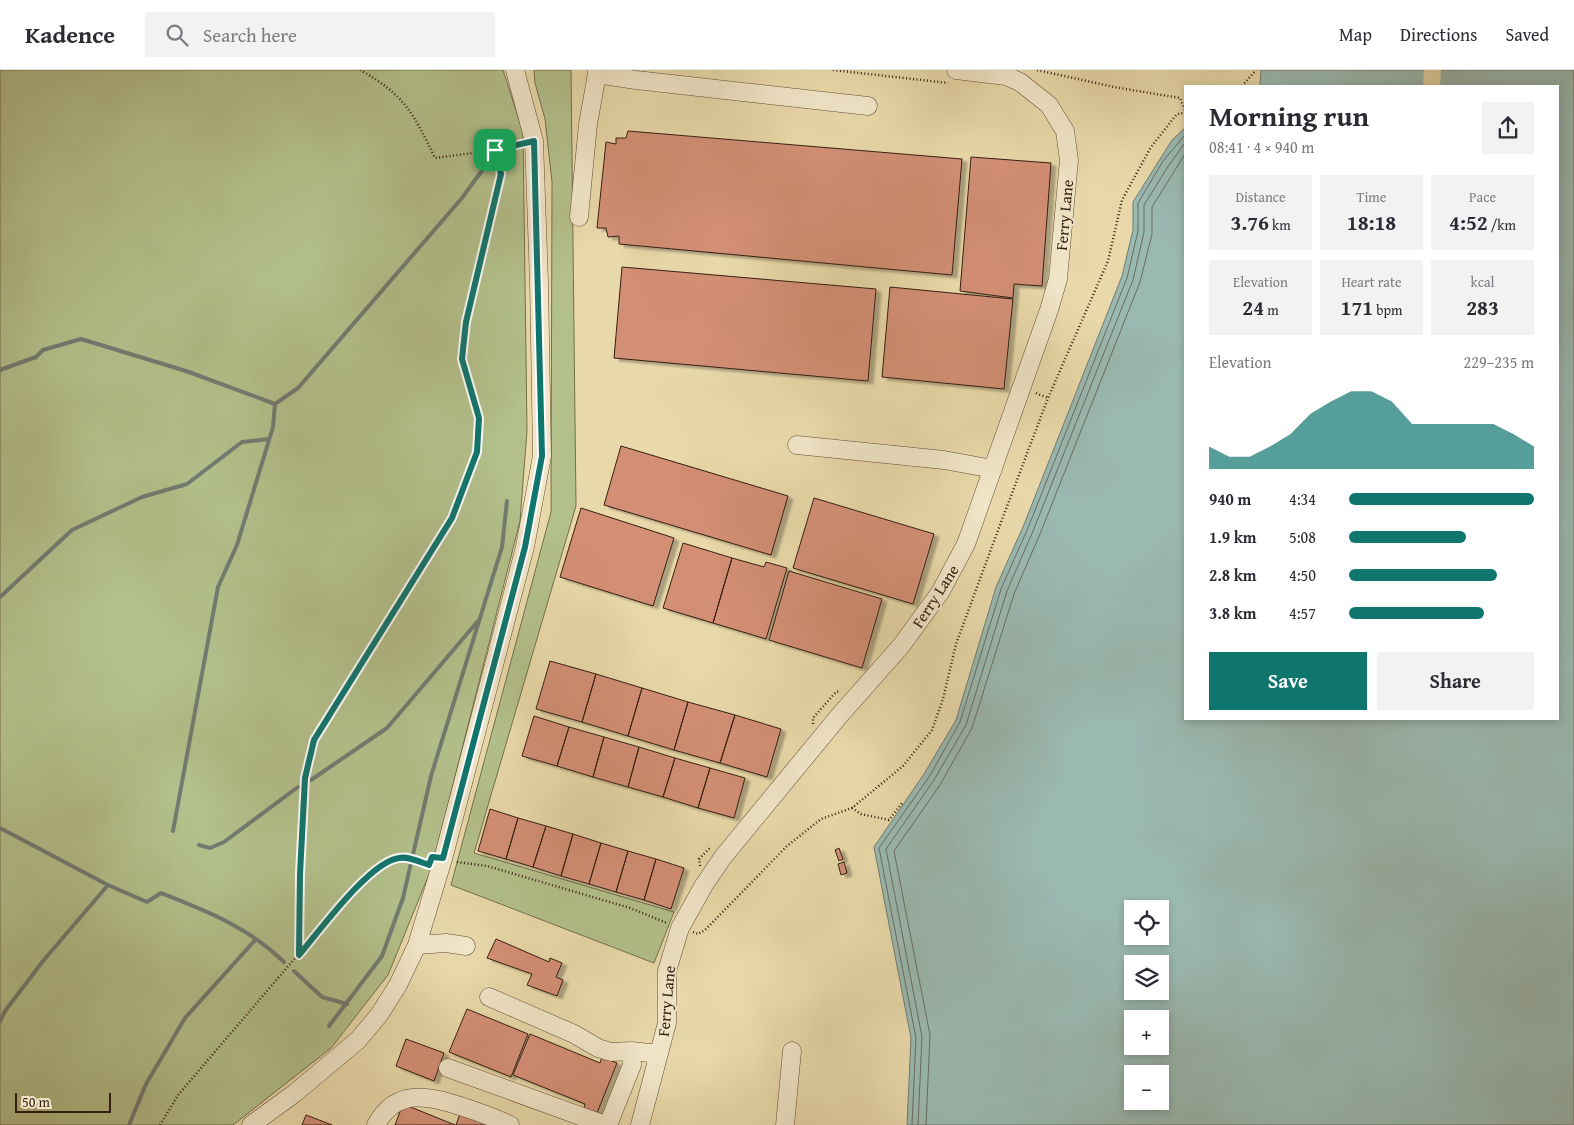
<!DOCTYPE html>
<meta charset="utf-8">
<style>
:root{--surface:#fff;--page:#f2f2f3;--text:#2b2b33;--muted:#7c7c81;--line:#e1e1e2;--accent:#0f766e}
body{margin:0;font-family:"Gentium Book Plus",serif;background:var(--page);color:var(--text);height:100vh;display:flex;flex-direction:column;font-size:19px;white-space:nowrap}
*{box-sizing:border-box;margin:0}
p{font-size:16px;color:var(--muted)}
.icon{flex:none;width:28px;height:28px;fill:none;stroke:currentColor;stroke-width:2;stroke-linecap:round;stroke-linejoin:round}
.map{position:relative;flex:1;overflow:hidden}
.drawer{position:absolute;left:1184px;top:15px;width:375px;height:635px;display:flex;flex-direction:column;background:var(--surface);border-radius:0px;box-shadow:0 2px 8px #0003}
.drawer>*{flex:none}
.controls{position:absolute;left:1124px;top:830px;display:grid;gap:10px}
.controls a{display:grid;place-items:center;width:45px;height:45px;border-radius:0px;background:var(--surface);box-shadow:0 2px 8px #0003;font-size:25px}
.scale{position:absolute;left:15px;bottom:12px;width:96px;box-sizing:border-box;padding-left:5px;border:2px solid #361e11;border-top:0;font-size:14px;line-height:18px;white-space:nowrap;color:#361e11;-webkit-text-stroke:4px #f1e6c8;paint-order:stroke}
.pin{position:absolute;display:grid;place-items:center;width:42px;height:42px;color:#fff;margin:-21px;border-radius:10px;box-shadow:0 2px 8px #0006}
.round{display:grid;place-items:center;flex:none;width:52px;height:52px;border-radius:0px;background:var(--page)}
.summary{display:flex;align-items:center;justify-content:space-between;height:85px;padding:0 25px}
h1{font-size:28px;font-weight:600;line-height:38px}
.metrics{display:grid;grid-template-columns:repeat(3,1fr);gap:8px;height:85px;padding:5px 25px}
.metrics div{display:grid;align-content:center;border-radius:0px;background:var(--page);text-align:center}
.metrics b{font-size:21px;font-weight:600}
.metrics small{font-size:14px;font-weight:400}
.metrics p{font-size:14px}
.chart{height:140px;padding:10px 25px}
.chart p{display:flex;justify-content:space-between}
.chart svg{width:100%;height:90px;margin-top:5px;fill:var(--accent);opacity:.7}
.primary-button{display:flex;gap:10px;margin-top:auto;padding:10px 25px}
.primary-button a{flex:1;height:58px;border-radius:0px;background:var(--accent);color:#fff;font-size:20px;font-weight:600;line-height:58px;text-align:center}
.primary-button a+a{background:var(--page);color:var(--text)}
ul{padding:0 25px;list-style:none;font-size:16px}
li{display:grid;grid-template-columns:80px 60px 1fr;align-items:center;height:38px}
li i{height:12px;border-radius:6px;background:var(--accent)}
header{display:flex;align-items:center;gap:30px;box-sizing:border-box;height:70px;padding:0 25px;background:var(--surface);border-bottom:1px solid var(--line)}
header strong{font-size:24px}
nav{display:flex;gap:28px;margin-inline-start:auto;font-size:18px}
.search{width:350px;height:45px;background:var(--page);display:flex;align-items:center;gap:12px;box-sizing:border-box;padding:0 18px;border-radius:0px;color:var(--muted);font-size:19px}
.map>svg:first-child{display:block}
.green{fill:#b3c08b;stroke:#746f4e}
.water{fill:#9ab9b1;stroke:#727b71;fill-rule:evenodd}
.pier{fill:#e9d9aa}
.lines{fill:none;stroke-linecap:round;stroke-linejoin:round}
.shore{stroke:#686c61;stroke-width:1}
.stream{stroke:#727b71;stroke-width:4}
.building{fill:#d38f76;stroke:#361e11;filter:url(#shadow)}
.minor-casing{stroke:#634d37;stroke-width:19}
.path{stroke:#361e11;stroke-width:2.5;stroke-dasharray:1 2.5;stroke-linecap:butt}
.minor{stroke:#f1e6c8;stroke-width:18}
.route-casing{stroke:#fff;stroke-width:10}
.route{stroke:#0f766e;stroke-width:6}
.labels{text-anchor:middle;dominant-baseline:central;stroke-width:4;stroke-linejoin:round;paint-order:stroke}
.street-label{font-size:16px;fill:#361e11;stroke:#f1e6c8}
</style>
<header>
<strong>Kadence</strong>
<div class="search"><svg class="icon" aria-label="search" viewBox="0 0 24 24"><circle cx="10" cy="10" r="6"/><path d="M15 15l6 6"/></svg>Search here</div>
<nav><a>Map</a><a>Directions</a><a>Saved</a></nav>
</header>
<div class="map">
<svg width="1574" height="1055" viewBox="0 0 1574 1055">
<defs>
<filter id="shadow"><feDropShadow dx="5" dy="3" stdDeviation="1" flood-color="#0004"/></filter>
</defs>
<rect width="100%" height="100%" fill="#e9d9aa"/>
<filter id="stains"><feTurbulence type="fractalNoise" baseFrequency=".004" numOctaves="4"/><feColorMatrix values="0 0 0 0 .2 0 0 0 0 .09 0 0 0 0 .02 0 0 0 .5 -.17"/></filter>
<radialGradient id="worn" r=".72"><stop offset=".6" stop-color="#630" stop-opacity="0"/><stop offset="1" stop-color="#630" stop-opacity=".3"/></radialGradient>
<path class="green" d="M0 0H503L523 62 527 361 520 451 432 797 388 905 331 978 233 1055H0Z
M534 0H571L576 436 474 783 674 842 654 893 451 815 551 442 552 112 545 49 535 13Z"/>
<path class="water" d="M1261 0H1574V1055H907L911 968 874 777 924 704 956 650 996 517 1023 457 1122 206 1133 160V132L1172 70 1185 58V649H1558V16H1260ZM1132 839H1160V866H1132ZM1132 894H1160V921H1132ZM1132 949H1160V976H1132ZM1132 1004H1160V1031H1132Z"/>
<path class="pier" d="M1424 0H1441L1440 16H1423Z"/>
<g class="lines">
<path class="shore" d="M912 1055 916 968 879 778 929 707 960 652 1001 519 1028 458 1127 208 1138 161V133L1163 91 1185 65
M918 1055 922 967 886 779 934 710 966 655 1007 521 1033 461 1133 210 1144 162V135L1169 95 1185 73
M926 1055 930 965 894 781 940 715 972 658 1014 524 1040 464 1140 212 1152 164V137L1185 84"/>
<path class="stream" d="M0 300 36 287 43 280 81 269 186 301 275 334 298 318 462 128 489 91
M0 527 72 460 142 427 187 414 242 372 269 369
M311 710 387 658 478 551
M0 758 108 815 147 832 161 823C207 841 248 857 284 892
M173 761 218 517 237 475 273 357 275 334
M199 775 210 778 224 772 298 717
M294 901 322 927 347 934
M0 952 5 941 43 891 108 815
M329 956 382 886 403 828 431 706 502 477 507 431
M129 1055 146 1014 185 948 256 869"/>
</g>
<path class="building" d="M628 61 962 89 952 205 619 174V166L608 167 606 158H597L606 72 616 74V68H626Z
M971 87 1051 93 1042 216 1014 214 1013 228 960 221Z
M622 197 876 219 868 311 614 288Z
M890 217 1013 229 1004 319 882 307Z
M621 376 788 426 771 485 604 435Z
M814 428 934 464 913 534 793 498Z
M581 438 674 468 653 536 560 507Z
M683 473 732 488 713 553 663 538Z
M732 488 764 497 766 492 787 498 766 569 713 553Z
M789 501 882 529 862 598 769 570Z
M550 591 596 604 582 652 536 639Z
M596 604 642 618 628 666 582 652Z
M642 618 688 632 674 680 628 666Z
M688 632 735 645 720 693 674 680Z
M735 645 781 659 767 707 720 693Z
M534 646 569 657 557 696 522 686Z
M569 657 604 667 593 707 557 696Z
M604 667 639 677 628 717 593 707Z
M639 677 675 688 663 727 628 717Z
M675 688 710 698 698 738 663 727Z
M710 698 745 708 734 748 698 738Z
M490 739 518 748 506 789 478 781Z
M518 748 546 756 533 797 506 789Z
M546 756 573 764 561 806 533 797Z
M573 764 601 773 589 814 561 806Z
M601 773 628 781 616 822 589 814Z
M839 778 843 789 839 791 835 780Z
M628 781 656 789 644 830 616 822Z
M656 789 684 798 671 839 644 830Z
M844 792 847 803 841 805 838 794Z
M496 869 549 892 550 888 562 893 556 907 563 910 557 926 527 915 532 904 487 888Z
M467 939 528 964 511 1007 449 982Z
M530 964 600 993 602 987 617 993 597 1043 584 1038 585 1034 513 1005Z
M406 969 444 983 434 1011 396 996Z
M403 1034 455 1055H395Z
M461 1041 501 1055H456Z
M306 1045 332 1055H302Z"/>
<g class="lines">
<defs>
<path id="minor" d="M597 0V4L636 10 868 36
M579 147 588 54 597 4
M797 375 944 390 993 399
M417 875 446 873 466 876
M489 927 574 964 598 978 611 982 631 981
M448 998 605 1055
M251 1055 295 1023 358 970 379 945 398 915 417 875 443 789 525 477 542 386 539 212 534 71 515 0
M376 1055C396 1017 430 1026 463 1037 479 1042 495 1048 510 1055
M608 1055 632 995 631 981 659 984
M640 1055 667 953V901L680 858 704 815 723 787 839 646 901 576 941 521 966 474 1049 240 1058 209 1069 90 1065 61 1049 35 1020 12 1006 6 956 0
M785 1055 792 981"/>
</defs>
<use href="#minor" class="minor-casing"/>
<path class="path" d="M360 0C405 25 413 43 435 88L495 80
M833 0 948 13
M1037 0 1114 17 1180 28 1185 40
M1242 16 1256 0
M1036 323 1048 328
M813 654V648L836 622 840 621
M852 738 861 744 889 750 903 732
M457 792 487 796 630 838 667 853
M700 796 699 789 710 778
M693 862 698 864 705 860 787 776 821 749 852 738 903 696 932 660 943 629 956 574 997 463 1048 328 1108 191 1122 130 1151 77 1177 44 1185 43
M299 885 300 804 305 708 314 670 452 448 477 382 479 348 462 289 466 252 501 103 495 80 521 74
M160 1055 178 1025 355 818 391 790 400 787 425 794"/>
<use href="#minor" class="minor"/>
</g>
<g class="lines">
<defs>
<path id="route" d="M534 71 542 386 525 477 443 788 432 787 429 795C420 792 408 786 399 788 369 792 319 862 299 885L300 804 305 708 314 670 452 448 477 382 479 348 462 289 466 252 501 104 495 80Z"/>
</defs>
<use href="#route" class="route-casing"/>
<use href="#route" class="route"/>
</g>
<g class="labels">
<g class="street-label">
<text transform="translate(1064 145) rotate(-85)">Ferry Lane</text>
<text transform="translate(935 526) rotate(-57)">Ferry Lane</text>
<text transform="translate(666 931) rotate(-85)">Ferry Lane</text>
</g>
</g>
<rect width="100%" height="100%" filter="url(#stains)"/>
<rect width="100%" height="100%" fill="url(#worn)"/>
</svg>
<div class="controls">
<a><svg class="icon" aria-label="locate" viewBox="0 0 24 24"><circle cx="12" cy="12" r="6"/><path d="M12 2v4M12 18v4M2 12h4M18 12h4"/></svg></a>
<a><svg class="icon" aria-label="layers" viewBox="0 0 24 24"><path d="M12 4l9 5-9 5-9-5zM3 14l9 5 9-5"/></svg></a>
<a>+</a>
<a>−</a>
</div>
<div class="scale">50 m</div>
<div class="pin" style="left:495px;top:80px;background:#1e9e55"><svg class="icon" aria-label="arrive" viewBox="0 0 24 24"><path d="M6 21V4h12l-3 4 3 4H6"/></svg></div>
<section class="drawer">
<div class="summary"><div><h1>Morning run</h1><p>08:41 · 4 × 940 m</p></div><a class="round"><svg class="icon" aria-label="share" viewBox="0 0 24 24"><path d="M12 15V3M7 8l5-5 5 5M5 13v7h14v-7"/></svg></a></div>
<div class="metrics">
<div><p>Distance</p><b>3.76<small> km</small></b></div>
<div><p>Time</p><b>18:18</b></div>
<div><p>Pace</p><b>4:52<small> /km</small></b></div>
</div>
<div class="metrics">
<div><p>Elevation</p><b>24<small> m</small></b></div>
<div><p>Heart rate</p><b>171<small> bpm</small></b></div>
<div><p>kcal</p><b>283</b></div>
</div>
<div class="chart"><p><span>Elevation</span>229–235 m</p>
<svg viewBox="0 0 160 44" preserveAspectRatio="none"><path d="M0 44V33L10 38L20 38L30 33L40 27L50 17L60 11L70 6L80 6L90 11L100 22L110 22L120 22L130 22L140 22L150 27L160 33V44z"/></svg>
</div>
<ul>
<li><b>940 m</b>4:34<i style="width:100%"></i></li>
<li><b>1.9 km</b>5:08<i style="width:63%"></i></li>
<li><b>2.8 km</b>4:50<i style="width:80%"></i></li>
<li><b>3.8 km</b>4:57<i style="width:73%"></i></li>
</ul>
<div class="primary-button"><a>Save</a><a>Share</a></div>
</section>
</div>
